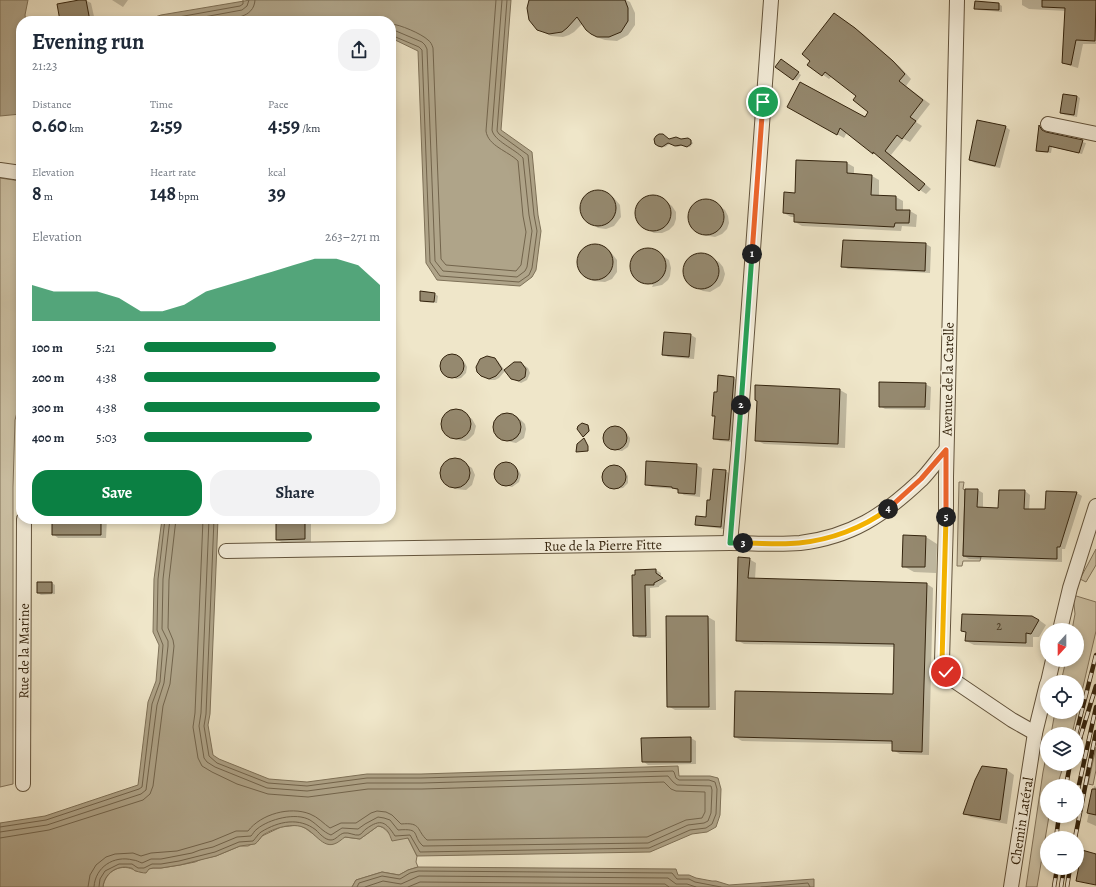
<!DOCTYPE html>
<meta charset="utf-8">
<style>
:root{--surface:#fff;--page:#f2f2f3;--text:#1f2937;--muted:#747a83;--accent:#0b8043}
body{margin:0;font-family:Alegreya,serif;background:var(--page);color:var(--text);height:100vh;display:flex;flex-direction:column;font-size:15px;white-space:nowrap}
*{box-sizing:border-box;margin:0}
p{font-size:13px;color:var(--muted)}
.icon{flex:none;width:22px;height:22px;fill:none;stroke:currentColor;stroke-width:2;stroke-linecap:round;stroke-linejoin:round}
.map{position:relative;flex:1;overflow:hidden}
.side{position:absolute;left:16px;top:16px;width:380px;height:508px;display:flex;flex-direction:column;background:var(--surface);border-radius:16px;box-shadow:0 2px 6px #0003}
.side>*{flex:none}
.needle{width:26px;rotate:201deg}
.tools{position:absolute;left:1040px;top:623px;display:grid;gap:8px}
.tools a{display:grid;place-items:center;width:44px;height:44px;border-radius:50%;background:var(--surface);box-shadow:0 2px 6px #0003;font-size:20px}
.pin{position:absolute;display:grid;place-items:center;width:34px;height:34px;color:#fff;margin:-17px;border:2px solid #fff;border-radius:50%;box-shadow:0 1px 4px #0007}
.km{position:absolute;width:20px;height:20px;margin:-10px;border-radius:50%;background:#222;color:#fff;font-size:11px;line-height:20px;text-align:center}
.round{display:grid;place-items:center;flex:none;width:42px;height:42px;border-radius:16px;background:var(--page)}
.overview{display:flex;align-items:center;justify-content:space-between;height:68px;padding:0 16px}
h1{font-size:22px;font-weight:700;line-height:30px}
.stats{display:grid;grid-template-columns:repeat(3,1fr);gap:6px;height:68px;padding:4px 16px}
.stats div{display:grid;align-content:center}
.stats b{font-size:20px;font-weight:700}
.stats small{font-size:11px;font-weight:400}
.stats p{font-size:11px}
.chart{height:112px;padding:8px 16px}
.chart p{display:flex;justify-content:space-between}
.chart svg{width:100%;height:72px;margin-top:4px;fill:var(--accent);opacity:.7}
.button{display:flex;gap:8px;margin-top:auto;padding:8px 16px}
.button a{flex:1;height:46px;border-radius:16px;background:var(--accent);color:#fff;font-size:16px;font-weight:700;line-height:46px;text-align:center}
.button a+a{background:var(--page);color:var(--text)}
ul{padding:0 16px;list-style:none;font-size:13px}
li{display:grid;grid-template-columns:64px 48px 1fr;align-items:center;height:30px}
li i{height:10px;border-radius:5px;background:var(--accent)}
.map>svg:first-child{display:block}
.green{fill:#cfc5a9;stroke:#82745c}
.water{fill:#afa489;stroke:#7e7158}
.shadow{fill:#0003}
.lines{fill:none;stroke-linecap:round;stroke-linejoin:round}
.shore{stroke:#72644c;stroke-width:1}
.building{fill:#95896f;stroke:#34240e}
.minor-casing{stroke:#63543d;stroke-width:16}
.minor{stroke:#f5efdc;stroke-width:14}
.rail-casing{stroke:#34240e;stroke-width:4.5}
.rail{stroke:#f5efdc;stroke-width:3;stroke-dasharray:9;stroke-linecap:butt}
.split-1-casing{stroke:#fff;stroke-width:8}
.split-2-casing{stroke:#fff;stroke-width:8}
.split-3-casing{stroke:#fff;stroke-width:8}
.split-4-casing{stroke:#fff;stroke-width:8}
.split-5-casing{stroke:#fff;stroke-width:8}
.split-6-casing{stroke:#fff;stroke-width:8}
.split-1{stroke:#f0652b;stroke-width:5}
.split-2{stroke:#22a559;stroke-width:5}
.split-3{stroke:#22a559;stroke-width:5}
.split-4{stroke:#f5b400;stroke-width:5}
.split-5{stroke:#f0652b;stroke-width:5}
.split-6{stroke:#f5b400;stroke-width:5}
.labels{text-anchor:middle;dominant-baseline:central;stroke-width:3.5;stroke-linejoin:round;paint-order:stroke}
.number-label{font-size:12px;fill:#4c3d26}
.street-label{font-size:14px;fill:#34240e;stroke:#f5efdc}
</style>
<div class="map">
<svg width="1096" height="887" viewBox="0 0 1096 887">
<rect width="100%" height="100%" fill="#efe6c9"/>
<filter id="stains"><feTurbulence type="fractalNoise" baseFrequency=".005" numOctaves="4"/><feColorMatrix values="0 0 0 0 .2 0 0 0 0 .09 0 0 0 0 .02 0 0 0 .5 -.17"/></filter>
<radialGradient id="worn" r=".72"><stop offset=".6" stop-color="#630" stop-opacity="0"/><stop offset="1" stop-color="#630" stop-opacity=".3"/></radialGradient>
<path class="green" d="M0 178 21 181V397L15 420 13 487V784L0 787Z
M959 482H964L963 489 965 490 963 556 981 557 980 561H963L962 566H957Z
M1096 549V565L1086 582 1080 579Z
M1073 595 1096 602V631L1072 734H1051L1055 712H1077V682H1061L1066 660H1077V630H1072L1075 614Z
M1096 747V770L1093 785 1088 784Z
M1047 752V764H1064L1057 786H1047V816H1049L1037 887H1026L1043 772Z
M298 825 305 828 320 839 345 837 360 839 378 826C385 827 386 832 391 834 397 836 402 837 408 838L417 856 416 862 418 867 408 870 399 875 382 872 356 880 352 887H103C105 871 122 862 136 871L153 868H161L180 865 195 862 202 859 216 856 240 846H248L259 840 262 836 281 827Z"/>
<path class="water" d="M0 0H28L25 15 26 21H21V114L0 116Z
M250 0H511L501 130 532 152 538 215 541 231 536 270 532 277 520 286 437 280 426 263 418 51 391 38V21H143L161 15Z
M162 519H218L210 714 208 725 213 755 219 759 269 779 307 782 367 774H421L678 766 679 776H710L718 778 721 789 720 815 716 827 707 832 692 834 650 852 417 856 408 838 392 841C389 833 387 827 378 826L360 839 345 837C342 839 338 843 334 844 323 848 314 832 305 828 293 822 274 828 263 835 260 838 258 842 255 844L240 846 216 856 180 865 161 868H153L149 869 146 873C143 873 139 872 136 871 132 870 135 869 131 868 117 864 104 874 103 887H0V823L45 816 138 785 148 702 156 681 159 645 153 632 154 579Z
M418 867 676 869 678 875H689L696 878 712 881H716L729 885 814 879V887H352L356 880 382 872 399 875 408 870Z"/>
<path class="shadow" d="M85 0 91 3 95 21H61Z
M112 0H128L123 7Z
M531 0H626L630 2 635 13V25L628 35 617 41 605 40 599 38 592 33 583 23 574 32 569 35 563 37 551 36 543 32Z
M1022 0H1096V44H1083L1078 68 1071 66 1063 62 1066 11 1029 9 1022 5Z
M999 4 1002 6V12L979 10 975 8Z
M841 18 862 33 900 67 911 79 906 86 930 104 916 122 922 126 910 142 904 139 891 155 931 189 926 194 920 190 878 155 847 132 844 138 788 107 865 119 870 111 857 96 832 76 829 79 809 65Z
M784 62 801 75 797 81 794 79Z
M1077 96 1080 98 1077 117 1065 115 1061 113Z
M978 121 1006 127 1010 130 1000 168 975 163 970 160Z
M1040 126 1045 133 1086 143 1082 154 1052 147 1051 153 1040 152 1037 150Z
M689 139 693 143 690 147 684 145 677 147 671 143 665 147 660 146 670 140Z
M847 163 854 167V175L872 176 879 180V196L896 197 903 201V211H910L917 215 916 227 902 226 901 231 802 226 795 222V217H791L784 213 796 194Z
M593 192H601L609 195 614 198 620 205 621 217 614 226 606 229 598 228 592 224 583 216 582 204 583 200Z
M649 196H656L661 198 672 206 676 212V219L674 225 669 230 662 233H654L645 228 639 222 636 216V209L640 202Z
M702 200H709L714 202 725 210 728 216 729 223 727 229 722 234 715 237 703 235 694 229 690 223 689 216 691 209 695 204Z
M926 244 931 247 930 273 848 269 842 266Z
M591 245H599L609 250 617 260V272L612 279 605 282 593 281 587 277 579 268V256L584 249Z
M644 250 657 252 669 260 671 268 670 276 668 280 662 285 652 287 653 285 640 281 634 276 631 268 632 260 637 253Z
M701 254 707 255 713 259 719 262 723 267 725 274 723 281 720 286 710 292 703 291 690 284 685 277 684 271 688 261 694 256Z
M421 292 435 294 438 296 437 303 424 302 421 300Z
M691 335 696 338 694 359 668 357 663 354Z
M455 356 465 363 467 367 466 373 461 378 457 379 446 375 442 369 443 362 448 357Z
M495 359 498 361 505 371 499 378 495 380H490L482 375Z
M521 363 528 368 530 373 527 380 521 383 513 379Z
M719 377 734 378 739 381 734 442 720 441 714 438 716 417 713 416 718 393Z
M925 384 931 387 930 410 885 409 880 406Z
M840 390 847 394 845 448 764 444 756 440Z
M452 410 460 411 472 419 476 426 474 434 469 439 465 441 457 440 445 433 442 425 443 418 449 412Z
M506 414 515 416 521 420 525 424 526 429 524 438 516 443 507 441 501 438 495 432V426L496 421 501 416Z
M585 424 589 427 590 431 584 437 579 432V427Z
M611 428H618L626 432 630 438V441L628 447 622 451 615 450 606 443 605 436 606 433Z
M456 459 460 460 472 468 475 475 472 485 466 490 455 489 443 480 441 473 443 466 449 461Z
M505 463 512 465 519 471 521 475 519 482 512 487 505 485 496 478 497 469 500 465Z
M696 465 702 468 700 497 684 495 675 489 652 487 646 484Z
M617 466 624 470 628 476V483L623 488 615 489 606 483 604 476 607 469 610 467Z
M725 471 729 473 724 529 700 526 696 525 706 518 711 501Z
M978 490 983 493V508L999 509 1025 491 1030 495 1029 510H1046L1047 492 1077 493 1082 496 1065 549H1062V562L969 559 964 556Z
M53 519H107L106 538H58L53 534Z
M277 519H311V542L284 543 277 540Z
M926 537 937 544 936 573 914 572 903 566Z
M749 559 756 563 755 579 927 584 933 588 929 755 900 754 893 750V744L742 741 735 737 894 695 895 647 744 644 737 640Z
M656 570 661 573V577L667 581 659 586V587L650 588 651 638H639L634 635 633 576Z
M38 583H52L55 585V594L41 595 38 593Z
M667 617H708L715 621 716 710H675L668 706Z
M1039 620 1046 625 1039 637H1033V647L974 645 966 641 967 633 962 631Z
M691 738 696 741V764L648 765 643 761Z
M982 767 1007 770 1014 775 1007 824 971 817 964 813Z
M1094 786 1096 787V826L1087 822Z"/>
<g class="lines">
<path class="shore" d="M156 21 240 6 243 4V0
M182 21 242 10 247 6 249 0
M217 21C232 18 254 19 255 0
M391 24C399 24 422 34 428 40 431 42 432 45 433 48L441 259 446 265 516 271 521 265 526 232 523 216 518 161C508 151 488 146 486 131L496 0
M391 30 396 31 422 42 425 45 427 49 435 261 443 271 517 277 525 271 527 267 532 231 529 215 523 158C515 149 494 141 492 130L502 0
M391 35 419 47 422 50 430 262 440 276 519 282 529 275 532 268 537 231 534 215 528 155 499 134 497 131 507 0
M0 827 46 820 139 789 142 787 152 704 160 682 163 645 157 630 158 579 165 519
M0 832 47 825 141 794 146 790 157 705 164 683 168 646V641L162 629 163 579 170 519
M0 838 49 830 143 800 150 794 153 786 163 706 170 684 174 646 173 640 168 628 169 580 176 519
M88 887 90 875 96 865 106 857 115 854 133 853 141 856 151 853 177 851 212 841 236 831H248C261 814 290 806 310 814 318 817 324 824 330 828L341 823H356L371 813 377 811 386 812 392 815 401 824C422 822 416 830 427 840L647 837 686 820 702 818 705 812V792L676 791 671 789 664 782 422 789H368L308 797 268 794 237 784 212 772 202 766 198 758 193 727 195 713 203 519
M94 887C95 867 114 855 133 860 136 860 139 862 142 863L151 859H161L192 853 200 850 213 847 237 837 251 836C253 834 254 831 257 829 269 819 296 812 310 820 318 825 323 832 331 835L342 828 358 829 365 824 378 817 384 818 390 820 398 830C422 828 411 835 423 846L648 843 688 825 704 823 708 821 711 813 712 790 711 786 677 785 673 782 668 776 422 783H367L307 791 267 788 215 767 207 762 204 758 199 726 201 713 209 519
M99 887 100 879 105 871 119 864H132L138 868H144L152 864H161L179 861 215 852 239 842 253 841C256 838 258 834 261 832 279 821 299 817 316 830 320 834 325 840 331 840 336 840 339 834 344 833 349 832 355 836 359 835 362 834 364 830 366 829 381 818 386 822 395 836L410 835 420 852 649 848 690 830 706 828 712 824 716 814 717 789 715 782 709 780H679L676 778 674 772 673 771 421 778H367L307 786 268 783 217 763 209 756 204 726 206 714 214 519
M357 887 359 883 382 876 400 879 410 873 418 871 672 873 677 879H689L695 882 721 887
M365 887 383 881 401 884 419 876 668 878 676 884H687L696 887
M408 887 420 882 665 884 669 887
M761 887 808 883 810 887"/>
</g>
<path class="building" d="M79 0H86L90 21H60L57 4Z
M529 0H625L628 8V21L621 32 609 37H597L591 34 586 30 577 17 567 28 562 32 549 34 537 30 529 20 527 8Z
M1042 0H1096L1095 41 1076 40 1071 65 1062 63 1065 8 1042 7Z
M975 1 999 3V10L974 9Z
M834 13 855 28 893 61 905 74 899 81 923 100 910 117 916 121 902 139 897 135 885 151 925 184 919 191 873 152V154L840 128 837 135 787 107 800 82 865 117 868 112 853 100 856 96 825 72 822 76 807 65 810 61 802 54Z
M781 59 799 72 793 80 775 67Z
M1063 94 1077 96 1074 115 1060 113Z
M977 120 1006 126 995 166 969 160Z
M1039 125 1042 130 1046 132 1083 140 1079 153 1049 146 1048 152 1036 151Z
M659 134H663L669 139 676 137 681 139 688 138 691 140V144L687 147 681 145 675 146 668 143 662 147 658 146 655 144 654 139 656 136Z
M796 160 847 162V173L872 175 871 195 896 196V210H910L909 223H895L894 227 794 222V214L783 213 784 192 795 193Z
M580 208a18 18 0 1 1 36 0a18 18 0 1 1-36 0Z
M635 213a18 18 0 1 1 36 0a18 18 0 1 1-36 0Z
M688 217a18 18 0 1 1 36 0a18 18 0 1 1-36 0Z
M843 240 926 243 925 271 841 267Z
M577 262a18 18 0 1 1 36 0a18 18 0 1 1-36 0Z
M630 266a18 18 0 1 1 36 0a18 18 0 1 1-36 0Z
M683 271a18 18 0 1 1 36 0a18 18 0 1 1-36 0Z
M420 291 435 293 434 302 420 301Z
M664 332 691 334 689 357 662 355Z
M440 366a12 12 0 1 1 24 0a12 12 0 1 1-24 0Z
M487 356 495 358 502 369 496 376 489 379 481 376 477 372 476 367 480 359Z
M514 362H521L526 369 525 377 519 381 511 379 504 370Z
M718 375 734 377 729 440 713 439 715 416H712L714 392H717Z
M879 382 926 383 925 407H879Z
M755 385 840 389 838 444 755 441 757 401 755 400Z
M441 424a15 15 0 1 1 30 0a15 15 0 1 1-30 0Z
M493 427a14 14 0 1 1 28 0a14 14 0 1 1-28 0Z
M582 423 588 425 589 431 583 437 577 429 578 426Z
M603 438a12 12 0 1 1 24 0a12 12 0 1 1-24 0Z
M584 438 588 446V451L576 452 577 444Z
M440 473a15 15 0 1 1 30 0a15 15 0 1 1-30 0Z
M646 461 697 464 695 494 678 493V489L672 488V487L645 485Z
M494 474a12 12 0 1 1 24 0a12 12 0 1 1-24 0Z
M602 477a12 12 0 1 1 24 0a12 12 0 1 1-24 0Z
M713 469 726 470 721 527 695 525 696 516 706 517 707 500H710Z
M965 489H978L977 507 998 508 999 490H1025L1024 509H1045L1046 491 1077 492 1060 547H1057V559L963 556Z
M52 519H101V535H52Z
M276 519H305V539L276 540Z
M903 535 926 536 925 567H902Z
M738 557 750 558 748 578 927 583 922 752 892 751V741L734 737 735 691 893 694 894 644 736 641Z
M656 569V573L663 578 654 583V585H645L646 636H633L632 575H635V570Z
M37 582H52V593H37Z
M962 614 1032 616 1039 620 1031 634 1026 633V643L965 641 966 632 961 631Z
M666 616H708L709 707H667Z
M691 737V762H642L641 738Z
M982 766 1007 769 1000 820 963 814 975 780Z
M1092 789H1096V815L1087 813Z
M1082 850 1096 854V885L1076 881Z"/>
<g class="lines">
<defs>
<g id="minor">
<path d="M957 0 946 477V520L942 661 946 672 950 678 1012 720 1035 733"/>
<path d="M1048 124 1096 134"/>
<path d="M0 170 21 173"/>
<path d="M730 543 738 457 771 0"/>
<path id="s1" d="M226 551 730 543C752 543 778 545 800 543 851 537 884 515 921 480 930 471 938 459 946 450"/>
<path d="M1060 630 1070 588 1096 506"/>
<path d="M1048 682 1053 660"/>
<path id="s2" d="M23 784 24 519"/>
<path id="s3" d="M1011 887 1035 733 1047 684"/>
</g>
</defs>
<use href="#minor" class="minor-casing"/>
<use href="#minor" class="minor"/>
<defs>
<path id="rail" d="M1076 734 1096 655
M1077 755 1081 735 1096 686
M1066 786 1070 764
M1077 794 1096 707
M1056 838 1059 816
M1075 838 1096 732
M1054 887 1057 868
M1061 887 1064 868
M1067 887 1070 868"/>
</defs>
<use href="#rail" class="rail-casing"/>
<use href="#rail" class="rail"/>
</g>
<g class="lines">
<defs>
<path id="split-1" d="M752 254 763 102"/>
<path id="split-2" d="M741 405 752 254"/>
<path id="split-3" d="M741 405 730 543H743"/>
<path id="split-4" d="M743 543C762 543 781 545 799 543 830 540 863 528 888 509"/>
<path id="split-5" d="M888 509 921 479 946 450V517"/>
<path id="split-6" d="M946 672 942 661 946 517"/>
</defs>
<use href="#split-1" class="split-1-casing"/>
<use href="#split-2" class="split-2-casing"/>
<use href="#split-3" class="split-3-casing"/>
<use href="#split-4" class="split-4-casing"/>
<use href="#split-5" class="split-5-casing"/>
<use href="#split-6" class="split-6-casing"/>
<use href="#split-1" class="split-1"/>
<use href="#split-2" class="split-2"/>
<use href="#split-3" class="split-3"/>
<use href="#split-4" class="split-4"/>
<use href="#split-5" class="split-5"/>
<use href="#split-6" class="split-6"/>
</g>
<g class="labels">
<g class="number-label">
<text x="999" y="626">2</text>
</g>
<g class="street-label">
<text transform="translate(948 379) rotate(-89)">Avenue de la Carelle</text>
<text stroke="none"><textPath href="#s1" startOffset="377">Rue de la Pierre Fitte</textPath></text>
<text stroke="none"><textPath href="#s2" startOffset="133">Rue de la Marine</textPath></text>
<text stroke="none"><textPath href="#s3" startOffset="67">Chemin Latéral</textPath></text>
</g>
</g>
<rect width="100%" height="100%" filter="url(#stains)"/>
<rect width="100%" height="100%" fill="url(#worn)"/>
</svg>
<div class="tools">
<a><svg class="needle" viewBox="-14 -14 28 28"><path d="M0-13l5 13h-10z" fill="#e53935"/><path d="M0 13l5-13h-10z" fill="#747a83"/></svg></a>
<a><svg class="icon" aria-label="locate" viewBox="0 0 24 24"><circle cx="12" cy="12" r="6"/><path d="M12 2v4M12 18v4M2 12h4M18 12h4"/></svg></a>
<a><svg class="icon" aria-label="layers" viewBox="0 0 24 24"><path d="M12 4l9 5-9 5-9-5zM3 14l9 5 9-5"/></svg></a>
<a>+</a>
<a>−</a>
</div>
<div class="pin" style="left:763px;top:102px;background:#1e9e55"><svg class="icon" aria-label="arrive" viewBox="0 0 24 24"><path d="M6 21V4h12l-3 4 3 4H6"/></svg></div>
<div class="pin" style="left:946px;top:672px;background:#d93025"><svg class="icon" aria-label="check" viewBox="0 0 24 24"><path d="M5 12l5 5 9-10"/></svg></div>
<b class="km" style="left:752px;top:254px">1</b>
<b class="km" style="left:741px;top:405px">2</b>
<b class="km" style="left:743px;top:543px">3</b>
<b class="km" style="left:888px;top:509px">4</b>
<b class="km" style="left:946px;top:517px">5</b>
<section class="side">
<div class="overview"><div><h1>Evening run</h1><p>21:23</p></div><a class="round"><svg class="icon" aria-label="share" viewBox="0 0 24 24"><path d="M12 15V3M7 8l5-5 5 5M5 13v7h14v-7"/></svg></a></div>
<div class="stats">
<div><p>Distance</p><b>0.60<small> km</small></b></div>
<div><p>Time</p><b>2:59</b></div>
<div><p>Pace</p><b>4:59<small> /km</small></b></div>
</div>
<div class="stats">
<div><p>Elevation</p><b>8<small> m</small></b></div>
<div><p>Heart rate</p><b>148<small> bpm</small></b></div>
<div><p>kcal</p><b>39</b></div>
</div>
<div class="chart"><p><span>Elevation</span>263–271 m</p>
<svg viewBox="0 0 160 44" preserveAspectRatio="none"><path d="M0 44V22L10 26L20 26L30 26L40 30L50 38L60 38L70 34L80 26L90 22L100 18L110 14L120 10L130 6L140 6L150 10L160 22V44z"/></svg>
</div>
<ul>
<li><b>100 m</b>5:21<i style="width:56%"></i></li>
<li><b>200 m</b>4:38<i style="width:100%"></i></li>
<li><b>300 m</b>4:38<i style="width:100%"></i></li>
<li><b>400 m</b>5:03<i style="width:71%"></i></li>
</ul>
<div class="button"><a>Save</a><a>Share</a></div>
</section>
</div>
